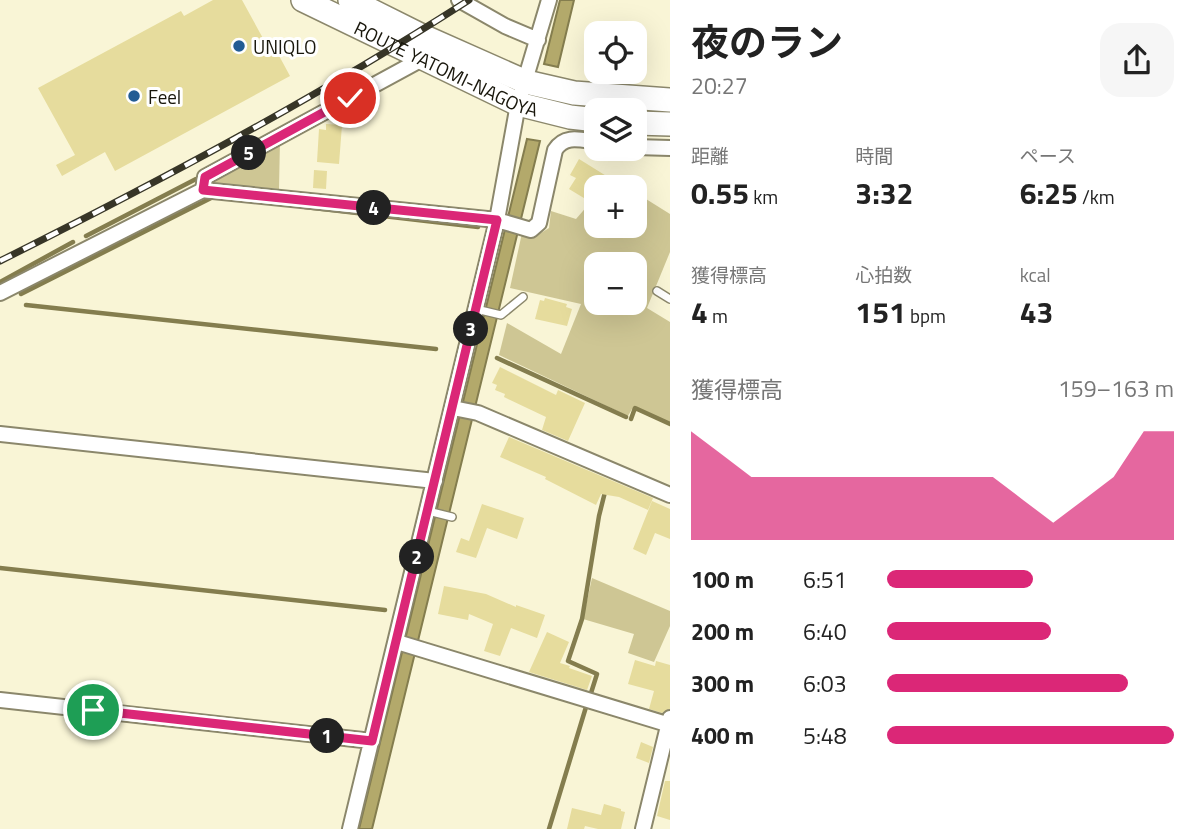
<!DOCTYPE html>
<html lang="ja">
<meta charset="utf-8">
<style>
:root{--surface:#fff;--page:#f6f6f6;--text:#222;--muted:#767676;--accent:#db2777}
body{margin:0;font-family:"Titillium Web","Noto Sans JP",sans-serif;background:var(--page);color:var(--text);height:100vh;display:flex;flex-direction:column;font-size:26px;white-space:nowrap}
*{box-sizing:border-box;margin:0}
p{font-size:23px;color:var(--muted)}
.icon{flex:none;width:38px;height:38px;fill:none;stroke:currentColor;stroke-width:2;stroke-linecap:round;stroke-linejoin:round}
.map{position:relative;flex:1;overflow:hidden}
.details{display:flex;flex-direction:column;background:var(--surface);width:525px}
.details>*{flex:none}
.buttons{position:absolute;left:584px;top:21px;display:grid;gap:14px}
.buttons a{display:grid;place-items:center;width:63px;height:63px;border-radius:14px;background:var(--surface);box-shadow:0 7px 28px #0002;font-size:35px}
.pin{position:absolute;display:grid;place-items:center;width:60px;height:60px;color:#fff;margin:-30px;border:4px solid #fff;border-radius:50%;box-shadow:0 2px 7px #0007}
.km{position:absolute;width:35px;height:35px;margin:-18px;border-radius:50%;background:#222;color:#fff;font-size:19px;line-height:35px;text-align:center}
.round{display:grid;place-items:center;flex:none;width:74px;height:74px;border-radius:21px;background:var(--page)}
.overview{display:flex;align-items:center;justify-content:space-between;height:119px;padding:0 21px}
h1{font-size:38px;font-weight:700;line-height:52px}
.stats{display:grid;grid-template-columns:repeat(3,1fr);gap:10px;height:119px;padding:7px 21px}
.stats div{display:grid;align-content:center}
.stats b{font-size:30px;font-weight:700}
.stats small{font-size:19px;font-weight:400}
.stats p{font-size:19px}
.chart{height:196px;padding:14px 21px}
.chart p{display:flex;justify-content:space-between}
.chart svg{width:100%;height:126px;margin-top:7px;fill:var(--accent);opacity:.7}
ul{padding:0 21px;list-style:none;font-size:23px}
li{display:grid;grid-template-columns:112px 84px 1fr;align-items:center;height:52px}
li i{height:18px;border-radius:9px;background:var(--accent)}
main{display:flex;flex:1;min-height:0}
.map>svg:first-child{display:block}
.green{fill:#cec694;fill-rule:evenodd}
.water{fill:#b3a96b;stroke:#847d4e;stroke-width:2}
.lines{fill:none;stroke-linecap:round;stroke-linejoin:round}
.stream{stroke:#847d4e;stroke-width:4.5}
.building{fill:#e6dc9d}
.service-casing{stroke:#8b876b;stroke-width:10}
.minor-casing{stroke:#8b876b;stroke-width:18}
.primary-casing{stroke:#8b876b;stroke-width:26}
.service{stroke:#fff;stroke-width:7}
.minor{stroke:#fff;stroke-width:14}
.primary{stroke:#fff;stroke-width:23}
.rail-casing{stroke:#373527;stroke-width:7}
.rail{stroke:#fff;stroke-width:4.5;stroke-dasharray:13;stroke-linecap:butt}
.route-casing{stroke:#fff;stroke-width:14}
.route{stroke:#db2777;stroke-width:9}
.poi-dot{fill:#235c93;stroke:#fff;stroke-width:2.5}
.labels{text-anchor:middle;dominant-baseline:central;stroke-width:6;stroke-linejoin:round;paint-order:stroke}
.poi-label{font-size:19px;fill:#18160b;stroke:#fff;text-anchor:start}
.street-label{font-size:19px;fill:#18160b;stroke:#fff}
</style>
<main>
<div class="map">
<svg width="670" height="829" viewBox="0 0 670 829">
<rect width="100%" height="100%" fill="#f9f5d6"/>
<path class="green" d="M280 140 279 189 214 184 211 181Z
M646 199 670 214V252L647 308 670 322V424L632 409 628 416 499 355 507 323 561 354 581 304 510 288 522 233 536 236 549 228 551 211 576 219 589 204 597 208V226H635V215ZM597 264H635V303H597Z
M592 578 670 611V626L654 662 628 653 634 634 583 619Z"/>
<path class="water" d="M560 0H574L558 67 544 64Z
M527 139 540 141 372 829H359Z"/>
<g class="lines">
<path class="stream" d="M305 207 478 227
M86 236 196 179
M0 282 73 242
M21 294 213 197
M26 305 436 349
M497 358 626 417
M631 419 635 408 670 424
M0 568 385 610
M591 693 597 674 568 661 582 619 599 516 605 492
M549 829 586 707"/>
</g>
<path class="building" d="M213 0H242L265 42 270 39 290 76 115 171 105 152 62 176 56 165 75 155 38 88 181 11 184 16Z
M326 124 342 125 339 164 317 162 319 129 326 130Z
M579 159 624 187H597V206L569 189 576 178 570 175Z
M314 170 327 171 326 189 313 188Z
M545 298 567 304 566 307 572 309 567 326 535 319 540 300 544 301Z
M500 367 556 395 558 390 585 403 568 441 542 430 546 417 508 399 504 397 505 394 495 390 497 385 492 383Z
M509 437 653 498 648 510 619 497 601 494 596 505 545 479 546 477 500 457Z
M652 501 670 509V539L655 533 646 555 633 549Z
M482 504 524 518 517 539 487 528 476 558 456 552 461 538 469 541Z
M444 586 486 594 516 607V605L545 615 537 638 511 628 500 656 484 651 493 624 469 614 468 620 438 614Z
M547 632 569 642 560 663 570 666 569 668 592 676 587 690 529 672Z
M635 660 655 666 656 661 670 665V709L662 713 649 709 654 691 628 684Z
M641 742 653 747 649 763 636 758Z
M665 781H670V820L657 816Z
M604 804 621 809V811L625 812 621 829H598L585 826 584 829H567L572 808 601 815Z"/>
<g class="lines">
<defs>
<path id="service" d="M657 291 670 299
M476 309 501 315 523 297
M428 511 452 517"/>
<path id="minor" d="M459 0 505 26 538 40
M635 147 670 148
M203 190 205 177 422 59
M0 293 203 190 497 220 531 230 539 223 555 150C565 134 581 140 597 142
M453 408 478 413 670 495
M0 434 435 481
M397 642 670 725
M0 700 372 741
M350 829 497 220 518 104 549 0
M643 829 670 718"/>
<g id="primary">
<path id="s1" d="M303 0 518 104 570 117 597 120"/>
<path d="M350 0 420 35 526 82 574 93 670 100"/>
<path d="M635 123 670 124"/>
</g>
</defs>
<use href="#service" class="service-casing"/>
<use href="#minor" class="minor-casing"/>
<use href="#primary" class="primary-casing"/>
<use href="#service" class="service"/>
<use href="#minor" class="minor"/>
<use href="#primary" class="primary"/>
<defs>
<path id="rail" d="M0 261C160 181 318 97 469 0"/>
</defs>
<use href="#rail" class="rail-casing"/>
<use href="#rail" class="rail"/>
</g>
<g class="lines">
<defs>
<path id="route" d="M93 710 372 741 497 220 203 190 205 177 350 98"/>
</defs>
<use href="#route" class="route-casing"/>
<use href="#route" class="route"/>
</g>
<g class="poi-dot">
<circle cx="239" cy="46" r="7"/>
<circle cx="134" cy="96" r="7"/>
</g>
<g class="labels">
<g class="poi-label">
<text x="253" y="46">UNIQLO</text>
<text x="148" y="96">Feel</text>
</g>
<g class="street-label">
<text stroke="none"><textPath href="#s1" startOffset="159">ROUTE YATOMI-NAGOYA</textPath></text>
</g>
</g>
</svg>
<div class="buttons">
<a><svg class="icon" aria-label="locate" viewBox="0 0 24 24"><circle cx="12" cy="12" r="6"/><path d="M12 2v4M12 18v4M2 12h4M18 12h4"/></svg></a>
<a><svg class="icon" aria-label="layers" viewBox="0 0 24 24"><path d="M12 4l9 5-9 5-9-5zM3 14l9 5 9-5"/></svg></a>
<a>+</a>
<a>−</a>
</div>
<div class="pin" style="left:93px;top:710px;background:#1e9e55"><svg class="icon" aria-label="arrive" viewBox="0 0 24 24"><path d="M6 21V4h12l-3 4 3 4H6"/></svg></div>
<div class="pin" style="left:350px;top:98px;background:#d93025"><svg class="icon" aria-label="check" viewBox="0 0 24 24"><path d="M5 12l5 5 9-10"/></svg></div>
<b class="km" style="left:327px;top:736px">1</b>
<b class="km" style="left:417px;top:557px">2</b>
<b class="km" style="left:471px;top:329px">3</b>
<b class="km" style="left:374px;top:208px">4</b>
<b class="km" style="left:249px;top:153px">5</b>
</div>
<section class="details">
<div class="overview"><div><h1>夜のラン</h1><p>20:27</p></div><a class="round"><svg class="icon" aria-label="share" viewBox="0 0 24 24"><path d="M12 15V3M7 8l5-5 5 5M5 13v7h14v-7"/></svg></a></div>
<div class="stats">
<div><p>距離</p><b>0.55<small> km</small></b></div>
<div><p>時間</p><b>3:32</b></div>
<div><p>ペース</p><b>6:25<small> /km</small></b></div>
</div>
<div class="stats">
<div><p>獲得標高</p><b>4<small> m</small></b></div>
<div><p>心拍数</p><b>151<small> bpm</small></b></div>
<div><p>kcal</p><b>43</b></div>
</div>
<div class="chart"><p><span>獲得標高</span>159–163 m</p>
<svg viewBox="0 0 160 44" preserveAspectRatio="none"><path d="M0 44V6L10 14L20 22L30 22L40 22L50 22L60 22L70 22L80 22L90 22L100 22L110 30L120 38L130 30L140 22L150 6L160 6V44z"/></svg>
</div>
<ul>
<li><b>100 m</b>6:51<i style="width:51%"></i></li>
<li><b>200 m</b>6:40<i style="width:57%"></i></li>
<li><b>300 m</b>6:03<i style="width:84%"></i></li>
<li><b>400 m</b>5:48<i style="width:100%"></i></li>
</ul>
</section>
</main>
